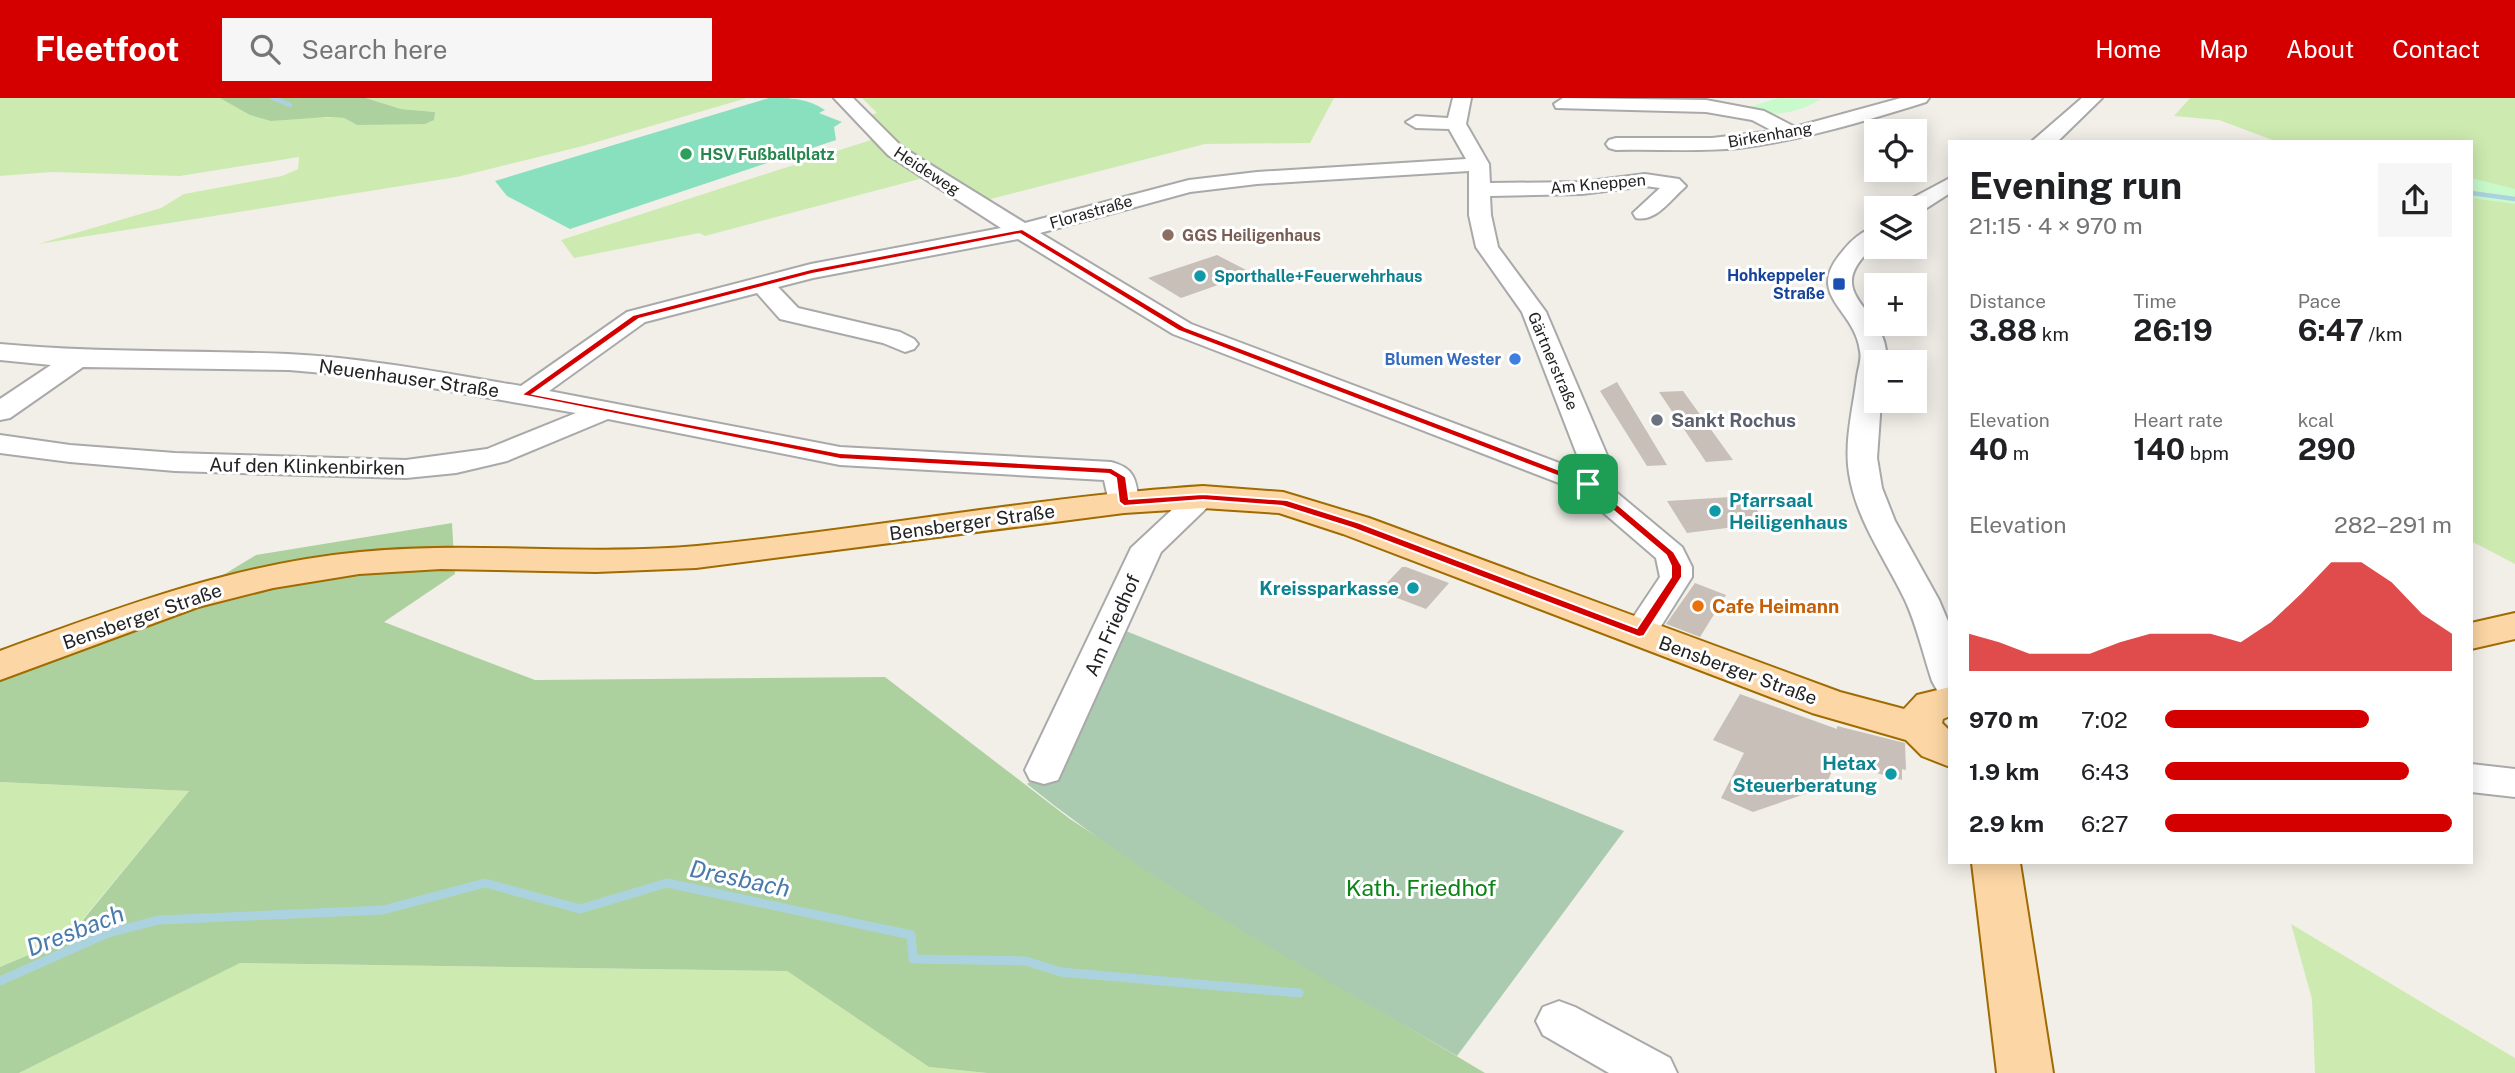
<!DOCTYPE html>
<meta charset="utf-8">
<style>
:root{--surface:#fff;--page:#f6f6f6;--text:#202124;--muted:#757577;--accent:#d40000}
body{margin:0;font-family:"Public Sans",sans-serif;background:var(--page);color:var(--text);height:100vh;display:flex;flex-direction:column;font-size:26px;white-space:nowrap}
*{box-sizing:border-box;margin:0}
p{font-size:23px;color:var(--muted)}
.icon{flex:none;width:38px;height:38px;fill:none;stroke:currentColor;stroke-width:2;stroke-linecap:round;stroke-linejoin:round}
.map{position:relative;flex:1;overflow:hidden}
.details{position:absolute;left:1948px;top:42px;width:525px;height:724px;display:flex;flex-direction:column;background:var(--surface);border-radius:0px;box-shadow:0 4px 18px #0003}
.details>*{flex:none}
.tools{position:absolute;left:1864px;top:21px;display:grid;gap:14px}
.tools a{display:grid;place-items:center;width:63px;height:63px;border-radius:0px;background:var(--surface);box-shadow:0 4px 18px #0003;font-size:35px}
.pin{position:absolute;display:grid;place-items:center;width:60px;height:60px;color:#fff;margin:-30px;border-radius:14px;box-shadow:0 4px 10px #0006}
.round{display:grid;place-items:center;flex:none;width:74px;height:74px;border-radius:0px;background:var(--page)}
.headline{display:flex;align-items:center;justify-content:space-between;height:119px;padding:0 21px}
h1{font-size:38px;font-weight:700;line-height:52px}
.stats{display:grid;grid-template-columns:repeat(3,1fr);gap:10px;height:119px;padding:7px 21px}
.stats div{display:grid;align-content:center}
.stats b{font-size:30px;font-weight:700}
.stats small{font-size:19px;font-weight:400}
.stats p{font-size:19px}
.chart{height:196px;padding:14px 21px}
.chart p{display:flex;justify-content:space-between}
.chart svg{width:100%;height:126px;margin-top:7px;fill:var(--accent);opacity:.7}
ul{padding:0 21px;list-style:none;font-size:23px}
li{display:grid;grid-template-columns:112px 84px 1fr;align-items:center;height:52px}
li i{height:18px;border-radius:9px;background:var(--accent)}
header{display:flex;align-items:center;gap:42px;box-sizing:border-box;height:98px;padding:0 35px;background:var(--accent);color:#fff}
header strong{font-size:33px}
nav{display:flex;gap:38px;margin-inline-start:auto;font-size:24px}
.search{width:490px;height:63px;background:var(--page);display:flex;align-items:center;gap:18px;box-sizing:border-box;padding:0 24px;border-radius:0px;color:var(--muted);font-size:26px}
.map>svg:first-child{display:block}
.grass{fill:#cdebb0}
.forest{fill:#add19e}
.cemetery{fill:#aacbaf}
.park{fill:#c8facc}
.pitch{fill:#88e0be}
.lines{fill:none;stroke-linecap:round;stroke-linejoin:round}
.stream-far1{stroke:#aad3df;stroke-width:4.5}
.stream{stroke:#aad3df;stroke-width:9}
.building{fill:#c7bfb8}
.minor-casing{stroke:#a9a9a9;stroke-width:4}
.major-casing{stroke:#a06b00;stroke-width:4}
.minor{fill:#fff;fill-rule:evenodd}
.major{fill:#fcd6a4;fill-rule:evenodd}
.route{fill:#d40000;stroke:#fff;stroke-width:2;fill-rule:evenodd}
.leisure-dot{fill:#2e9e5b;stroke:#fff;stroke-width:2.5}
.education-dot{fill:#8d6e63;stroke:#fff;stroke-width:2.5}
.culture-dot{fill:#0f9aa8;stroke:#fff;stroke-width:2.5}
.transit-dot{fill:#1a4fb4;stroke:#fff;stroke-width:2.5}
.shop-dot{fill:#3f7fe0;stroke:#fff;stroke-width:2.5}
.worship-dot{fill:#6b7280;stroke:#fff;stroke-width:2.5}
.food-dot{fill:#e8710a;stroke:#fff;stroke-width:2.5}
.labels{text-anchor:middle;dominant-baseline:central;stroke-width:6;stroke-linejoin:round;paint-order:stroke}
.far-street-label{font-size:16px;fill:#222;stroke:#fff}
.far-leisure-label{font-size:16px;font-weight:bold;fill:#27864d;stroke:#fff;text-anchor:start}
.far-education-label{font-size:16px;font-weight:bold;fill:#785e54;stroke:#fff;text-anchor:start}
.far-transit-label{font-size:16px;font-weight:bold;fill:#164399;stroke:#fff;text-anchor:end}
.far-culture-label{font-size:16px;font-weight:bold;fill:#0d838f;stroke:#fff;text-anchor:start}
.far-shop-label{font-size:16px;font-weight:bold;fill:#366cbe;stroke:#fff;text-anchor:end}
.street-label{font-size:19px;fill:#222;stroke:#fff}
.worship-label{font-size:19px;font-weight:bold;fill:#5b616d;stroke:#fff;text-anchor:start}
.culture-label{font-size:19px;font-weight:bold;fill:#0d838f;stroke:#fff;text-anchor:end}
.food-label{font-size:19px;font-weight:bold;fill:#c56008;stroke:#fff;text-anchor:start}
.near-park-label{font-size:23px;fill:#0c8416;stroke:#fff}
.near-water-label{font-size:24px;font-style:italic;fill:#4a7aab;stroke:#fff}
</style>
<header>
<strong>Fleetfoot</strong>
<div class="search"><svg class="icon" aria-label="search" viewBox="0 0 24 24"><circle cx="10" cy="10" r="6"/><path d="M15 15l6 6"/></svg>Search here</div>
<nav><a>Home</a><a>Map</a><a>About</a><a>Contact</a></nav>
</header>
<div class="map">
<svg width="2515" height="975" viewBox="0 0 2515 975">
<rect width="100%" height="100%" fill="#f2efe9"/>
<path class="grass" d="M0 0H220L307 19 344 20 357 27 435 14 401 11 366 0H747L583 48 457 79 38 146 161 110 184 96 282 78 298 71 299 59 180 78 52 74 0 78Z
M862 0H1334L1310 45 1205 46 983 103 886 40 867 18 877 15Z
M2190 0H2515V466L2471 443V44H2278L2219 22 2174 18Z
M874 41 927 79 705 138 699 135 574 160 561 142Z
M0 684 189 693 67 840 0 869Z
M2291 826 2515 960V975H2315L2312 901Z
M239 865 787 873 929 969 987 975H19Z"/>
<path class="forest" d="M220 0H366L401 11 435 14 434 22 425 26 357 27 344 20 327 19 271 23 250 17Z
M452 425 455 476 384 524 535 582 885 579 1070 721 1198 804 1485 975H987L929 969 787 873 240 865 19 975H0V869L68 840 189 693 0 684V568L185 500 256 457Z"/>
<path class="cemetery" d="M1121 531 1624 733 1457 958C1312 872 1158 792 1027 686L1056 666Z"/>
<path class="park" d="M1777 0 1821 1C1798 16 1770 20 1744 11Z
M2471 80 2515 91V106L2471 100Z"/>
<path class="pitch" d="M769 0C791 0 807 0 825 12L819 15 842 24 834 29 836 42 570 131 507 98 495 83Z"/>
<g class="lines">
<path class="stream-far1" d="M273 0 290 7
M2471 95 2515 101"/>
<path class="stream" d="M0 883 108 835 159 822 383 812 485 785 580 811 667 785 911 837 913 861 1026 863 1061 874 1299 895"/>
</g>
<path class="building" d="M1217 157 1252 175 1181 200 1148 180Z
M1617 284 1667 367 1647 368 1600 293Z
M1683 293 1691 304 1733 362 1706 364 1659 294Z
M1747 398 1766 425 1687 435 1667 403Z
M1402 469H1406L1449 485 1426 511 1379 493Z
M1695 485 1726 497 1700 539 1666 526Z
M1740 596 1837 631V628L1905 645 1906 672 1902 671V682L1836 664 1825 689 1753 714 1721 700 1744 655 1713 642Z"/>
<g class="lines">
<defs>
<path id="minor" d="M834 0H853L902 49 1025 125 1189 82 1257 74 1466 61 1449 31 1416 30 1406 24 1416 18 1448 20 1453 0H1471L1466 26 1489 66 1490 85 1582 84 1645 76 1679 81 1686 88 1682 92C1669 104 1655 124 1636 120L1633 115 1660 90 1645 88 1582 96 1490 98 1491 117 1498 149 1546 214 1609 362 1604 384 1682 449 1692 469V479L1651 544 1639 547 1627 544 1622 536 1660 479 1656 460 1577 392 1173 236 1018 141 813 180 778 189 798 210 900 234 914 241 918 246 914 251 905 254 883 245 780 221 757 195 645 224 549 293 840 349 1111 364C1135 370 1136 382 1139 404L1135 411 1124 413 1113 411 1109 404 1104 382 840 367 608 321 507 363 456 375 406 380 175 373 70 364 0 355V337L70 347 175 355 406 362 487 351 576 315 369 279 289 272 83 269 10 320 0 322V301L51 267 0 262V246C96 255 192 252 288 256 366 260 444 275 521 288L627 214 811 166 1001 130 888 57ZM1469 73V117L1476 149 1522 214 1579 362 1578 372 1191 226 1040 135 1190 94 1257 86Z
M1563 0 1706 2 1764 13 1795 29 1901 0H1929L1926 4C1865 23 1803 42 1739 50 1698 54 1657 51 1616 52L1609 50 1606 46 1609 42 1616 40H1712L1773 33 1752 22 1706 14 1556 10 1554 6Z
M2082 0H2102L2058 43 2031 44Z
M1950 80V95L1919 115 1914 116V110H1900L1903 105Z
M1876 129V147C1814 198 1892 210 1886 264H1876V303H1881L1877 360 1882 390 1895 423 1939 502 1950 528V595L1937 592 1932 583C1923 556 1917 528 1905 502 1885 460 1856 422 1849 375 1844 344 1853 310 1857 279 1858 271 1862 261 1860 253 1855 210 1804 198 1842 154 1850 143 1863 132 1876 129Z
M1203 390 1214 393 1218 399 1161 454 1058 682 1044 686 1030 682 1025 672 1131 450 1192 393Z
M2471 666 2515 671V699L2471 694Z
M1559 903 1575 909 1670 960 1677 975H1609L1543 937 1536 923 1543 909Z"/>
<path id="major" d="M1203 388 1283 394 1369 420 1840 594 1904 611 1917 597 1950 589V618L1943 621 1942 625 1950 633V669L1922 658 1906 642 1812 615 1343 436 1279 415 1203 410 1124 415 696 470 596 474 441 471 359 476 273 490 198 509 0 582V553C118 510 233 466 360 454 472 443 585 458 697 448 866 432 1033 399 1203 388Z
M2515 515V541L2471 551V525Z
M1972 765H2020L2053 975H1997Z"/>
</defs>
<use href="#minor" class="minor-casing"/>
<use href="#major" class="major-casing"/>
<use href="#minor" class="minor"/>
<use href="#major" class="major"/>
</g>
<path class="route" d="M1022 131 1185 229 1591 384 1674 454 1682 468V479L1644 538 1639 539 1352 430 1282 408 1203 402 1124 408 1119 404 1116 380 1109 376 840 361 521 297 633 217 811 171ZM1020 136 1179 233 1584 388 1666 457 1671 468V479L1637 530 1360 425 1287 402 1203 396 1129 401 1126 379 1111 370 840 355 533 296 639 221 812 176Z"/>
<circle class="leisure-dot" cx="686" cy="56" r="7"/>
<circle class="education-dot" cx="1168" cy="137" r="7"/>
<g class="culture-dot">
<circle cx="1200" cy="178" r="7"/>
<circle cx="1715" cy="413" r="7"/>
<circle cx="1413" cy="490" r="7"/>
<circle cx="1891" cy="676" r="7"/>
</g>
<rect class="transit-dot" x="1832" y="179" width="14" height="14" rx="3.5"/>
<circle class="shop-dot" cx="1515" cy="261" r="7"/>
<circle class="worship-dot" cx="1657" cy="322" r="7"/>
<circle class="food-dot" cx="1698" cy="508" r="7"/>
<g class="labels">
<g class="far-street-label">
<text transform="translate(1770 37) rotate(-10)">Birkenhang</text>
<text transform="translate(927 73) rotate(33)">Heideweg</text>
<text transform="translate(1598 86) rotate(-5)">Am Kneppen</text>
<text transform="translate(1091 114) rotate(-16)">Florastraße</text>
<text transform="translate(1553 263) rotate(67)">Gärtnerstraße</text>
</g>
<g class="far-leisure-label">
<text x="700" y="56">HSV Fußballplatz</text>
</g>
<g class="far-education-label">
<text x="1182" y="137">GGS Heiligenhaus</text>
</g>
<g class="far-transit-label">
<text x="1825" y="177">Hohkeppeler<tspan x="1825" dy="18">Straße</tspan></text>
</g>
<g class="far-culture-label">
<text x="1214" y="178">Sporthalle+Feuerwehrhaus</text>
</g>
<g class="far-shop-label">
<text x="1501" y="261">Blumen Wester</text>
</g>
<g class="street-label">
<text transform="translate(409 280) rotate(8)">Neuenhauser Straße</text>
<text transform="translate(307 368) rotate(1)">Auf den Klinkenbirken</text>
<text transform="translate(972 424) rotate(-8)">Bensberger Straße</text>
<text transform="translate(142 518) rotate(-19)">Bensberger Straße</text>
<text transform="translate(1112 527) rotate(-66)">Am Friedhof</text>
<text transform="translate(1738 572) rotate(20)">Bensberger Straße</text>
</g>
<g class="worship-label">
<text x="1671" y="322">Sankt Rochus</text>
</g>
<g class="culture-label">
<text x="1729" y="402" text-anchor="start">Pfarrsaal<tspan x="1729" dy="22">Heiligenhaus</tspan></text>
<text x="1399" y="490">Kreissparkasse</text>
<text x="1877" y="665">Hetax<tspan x="1877" dy="22">Steuerberatung</tspan></text>
</g>
<g class="food-label">
<text x="1712" y="508">Cafe Heimann</text>
</g>
<g class="near-park-label">
<text x="1421" y="789">Kath. Friedhof</text>
</g>
<g class="near-water-label">
<text transform="translate(740 780) rotate(12)">Dresbach</text>
<text transform="translate(75 832) rotate(-21)">Dresbach</text>
</g>
</g>
</svg>
<div class="tools">
<a><svg class="icon" aria-label="locate" viewBox="0 0 24 24"><circle cx="12" cy="12" r="6"/><path d="M12 2v4M12 18v4M2 12h4M18 12h4"/></svg></a>
<a><svg class="icon" aria-label="layers" viewBox="0 0 24 24"><path d="M12 4l9 5-9 5-9-5zM3 14l9 5 9-5"/></svg></a>
<a>+</a>
<a>−</a>
</div>
<div class="pin" style="left:1588px;top:386px;background:#1e9e55"><svg class="icon" aria-label="arrive" viewBox="0 0 24 24"><path d="M6 21V4h12l-3 4 3 4H6"/></svg></div>
<section class="details">
<div class="headline"><div><h1>Evening run</h1><p>21:15 · 4 × 970 m</p></div><a class="round"><svg class="icon" aria-label="share" viewBox="0 0 24 24"><path d="M12 15V3M7 8l5-5 5 5M5 13v7h14v-7"/></svg></a></div>
<div class="stats">
<div><p>Distance</p><b>3.88<small> km</small></b></div>
<div><p>Time</p><b>26:19</b></div>
<div><p>Pace</p><b>6:47<small> /km</small></b></div>
</div>
<div class="stats">
<div><p>Elevation</p><b>40<small> m</small></b></div>
<div><p>Heart rate</p><b>140<small> bpm</small></b></div>
<div><p>kcal</p><b>290</b></div>
</div>
<div class="chart"><p><span>Elevation</span>282–291 m</p>
<svg viewBox="0 0 160 44" preserveAspectRatio="none"><path d="M0 44V31L10 34L20 38L30 38L40 38L50 34L60 31L70 31L80 31L90 34L100 27L110 17L120 6L130 6L140 13L150 24L160 31V44z"/></svg>
</div>
<ul>
<li><b>970 m</b>7:02<i style="width:71%"></i></li>
<li><b>1.9 km</b>6:43<i style="width:85%"></i></li>
<li><b>2.9 km</b>6:27<i style="width:100%"></i></li>
</ul>
</section>
</div>
